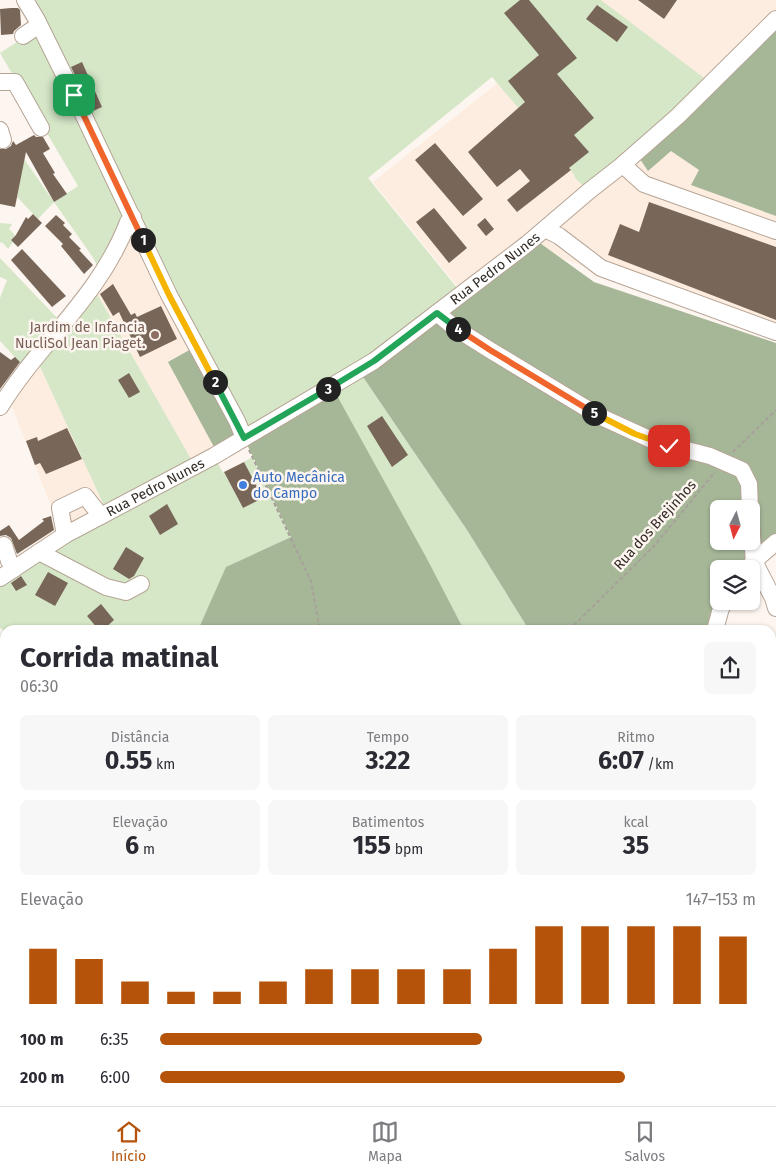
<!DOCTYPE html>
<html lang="pt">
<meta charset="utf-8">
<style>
:root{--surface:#fff;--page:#f7f7f7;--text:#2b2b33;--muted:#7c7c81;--line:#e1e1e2;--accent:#b45309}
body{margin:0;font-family:"Fira Sans",sans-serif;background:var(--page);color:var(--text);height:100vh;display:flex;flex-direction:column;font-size:19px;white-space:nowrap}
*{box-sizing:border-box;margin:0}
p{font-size:16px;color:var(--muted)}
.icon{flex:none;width:28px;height:28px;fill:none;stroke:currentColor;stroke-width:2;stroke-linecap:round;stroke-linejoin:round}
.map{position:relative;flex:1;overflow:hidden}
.details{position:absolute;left:0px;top:625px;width:776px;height:481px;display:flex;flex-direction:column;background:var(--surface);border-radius:15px 15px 0 0;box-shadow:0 1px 4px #0004}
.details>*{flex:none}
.needle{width:32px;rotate:186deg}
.fabs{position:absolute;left:710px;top:500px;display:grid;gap:10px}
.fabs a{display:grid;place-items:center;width:50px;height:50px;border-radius:8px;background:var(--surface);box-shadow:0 1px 4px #0004;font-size:25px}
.pin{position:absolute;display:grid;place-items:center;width:42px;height:42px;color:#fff;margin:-21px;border-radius:10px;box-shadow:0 2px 8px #0006}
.km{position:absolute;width:25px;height:25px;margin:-12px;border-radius:50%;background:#222;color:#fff;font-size:14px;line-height:25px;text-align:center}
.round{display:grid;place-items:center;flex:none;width:52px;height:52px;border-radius:8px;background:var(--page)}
.head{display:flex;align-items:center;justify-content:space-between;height:85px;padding:0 20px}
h1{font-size:28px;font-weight:700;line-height:38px}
.stats{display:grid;grid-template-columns:repeat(3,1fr);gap:8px;height:85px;padding:5px 20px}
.stats div{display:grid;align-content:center;border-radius:8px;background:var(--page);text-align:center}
.stats b{font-size:25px;font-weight:700}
.stats small{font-size:14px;font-weight:400}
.stats p{font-size:14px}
.chart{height:140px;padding:10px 20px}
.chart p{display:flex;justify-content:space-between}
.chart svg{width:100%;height:90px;margin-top:5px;stroke:var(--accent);stroke-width:6}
ul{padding:0 20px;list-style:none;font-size:16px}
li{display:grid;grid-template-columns:80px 60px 1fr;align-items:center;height:38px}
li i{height:12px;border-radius:6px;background:var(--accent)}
.menu{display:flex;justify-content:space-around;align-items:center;height:70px;border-top:1px solid var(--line);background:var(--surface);font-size:14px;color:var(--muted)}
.menu a{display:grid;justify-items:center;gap:2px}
.menu .current{color:var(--accent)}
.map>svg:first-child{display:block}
.built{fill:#fcede0}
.green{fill:#d5e7c7}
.forest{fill:#a5b797;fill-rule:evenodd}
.building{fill:#786759}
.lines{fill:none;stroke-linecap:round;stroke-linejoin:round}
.minor-casing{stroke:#b6a495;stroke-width:18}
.path{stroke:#a8a09a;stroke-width:2;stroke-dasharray:4 2.5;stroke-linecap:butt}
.minor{stroke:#fff;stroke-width:16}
.split-1-casing{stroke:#fff;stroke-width:10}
.split-2-casing{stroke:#fff;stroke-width:10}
.split-3-casing{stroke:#fff;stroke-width:10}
.split-4-casing{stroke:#fff;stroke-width:10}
.split-5-casing{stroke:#fff;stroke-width:10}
.split-6-casing{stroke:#fff;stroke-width:10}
.split-1{stroke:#f0652b;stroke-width:6}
.split-2{stroke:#f5b400;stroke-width:6}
.split-3{stroke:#22a559;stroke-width:6}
.split-4{stroke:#22a559;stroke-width:6}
.split-5{stroke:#f0652b;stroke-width:6}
.split-6{stroke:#f5b400;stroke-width:6}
.education-dot{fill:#8d6e63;stroke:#fdf5ef;stroke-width:2}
.shop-dot{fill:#3f7fe0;stroke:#fdf5ef;stroke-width:2}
.labels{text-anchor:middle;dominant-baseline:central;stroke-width:5;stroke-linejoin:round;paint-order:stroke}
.street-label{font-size:14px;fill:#332c26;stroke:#fdf5ef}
.education-label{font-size:14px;fill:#785e54;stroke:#fdf5ef;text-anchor:end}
.shop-label{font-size:14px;fill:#366cbe;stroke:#fdf5ef;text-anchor:start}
</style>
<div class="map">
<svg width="776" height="1106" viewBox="0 0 776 1106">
<rect width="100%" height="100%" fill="#fdf5ef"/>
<path class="built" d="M434 0H776V338L534 248 467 298 373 182 499 82Z
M128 222 244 438 195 466 93 287Z
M36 358 107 512 65 535 47 496 7 394Z"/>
<path class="green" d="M23 0H601L712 84 589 191 576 179 571 170 492 77 368 178 462 294 359 371 467 530 529 630H464L399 509 244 438 133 218 102 274 92 256 54 202 38 219 17 197 24 159 54 202 78 186 0 53 37 29Z
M0 223 12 224 9 229 15 235 11 240 13 242 8 249 2 242 0 243Z
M0 258 59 320 44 337 40 338 37 342 38 345 22 365 0 341V298L7 280 0 277Z
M93 287 195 466 214 456 223 473 224 472 243 508 262 498 244 462 252 457 291 537 227 567 198 630 5 631 0 628V578L107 512 36 358Z
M115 1101H508L507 1106H116Z"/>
<path class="forest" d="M776 19V216L691 185 699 170 671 151 648 171 636 153Z
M533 238 594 282 776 343V542L749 569H719V601H733L721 630H529L467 530 359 371ZM719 509H751V541H719Z
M193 348 237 433 214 447 168 362Z
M335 392 426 557 464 630H198L226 567 291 537 244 438Z"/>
<path class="building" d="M520 0H529L577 58 557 74 594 118 574 135 589 152 569 168 571 170 517 212 507 200 530 181 520 169 497 187 468 152 525 102 508 81 539 55 504 13Z
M638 0H677L664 19Z
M597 5 628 27 617 42 586 19Z
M11 8H18L20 10 21 25 14 31 13 34 1 35 0 9Z
M82 62 102 107 93 111 71 67Z
M34 135 36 137H43L50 149 43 153 55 173 53 174 67 194 54 202 26 152 15 207 0 204V149H6L11 146 13 141 16 145Z
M435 143 483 199 463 216 415 160Z
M649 202 776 247V320L608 255 620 224 639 232Z
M434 208 467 248 449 263 416 222Z
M33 214 42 223 18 247 11 240 16 235 26 217 28 219Z
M56 215 65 223 63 225 72 234 69 237 81 249 79 250 93 265 84 274 61 246 63 244 45 226Z
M485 218 494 229 486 236 477 225Z
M22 249 66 296 52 307 11 260Z
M113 284 131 315 135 313 137 317 161 306 177 339 140 357 119 312 113 316 100 294Z
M0 352 11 360 15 357 20 362 0 389Z
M129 373 140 392 129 398 118 380Z
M382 416 408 455 392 467 367 426Z
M67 428 82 459 46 474 40 463 35 465 26 441 37 437 38 441Z
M244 462 263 498 243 508 224 472Z
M167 504 178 524 160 535 149 516Z
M51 516 54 530 17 554 11 538 6 535 0 536V531L9 525 19 540 44 521 42 519Z
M126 547 144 558 134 576 129 579 113 569Z
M48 572 68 583 55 606 35 595Z
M21 576 27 585 16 591 11 583Z
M101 604 114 620 103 630H99L87 616Z"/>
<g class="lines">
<defs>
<g id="minor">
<path d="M25 0 37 20 74 95 169 295 237 421 244 438"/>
<path d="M23 36 39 25"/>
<path d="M0 82H15L41 128"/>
<path d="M0 130 3 140"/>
<path d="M623 165 644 184 776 231"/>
<path d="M545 229 559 236 601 268 776 332"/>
<path d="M437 313 455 328 490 350 599 416 656 442 710 456 742 470 749 484 750 509"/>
<path d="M0 407C40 342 100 296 128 222L133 217"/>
<path d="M751 524 754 561 773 598 776 608"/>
<path d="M65 535 60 508 85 496 101 516"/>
<path d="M4 545 9 561 14 569"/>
<path d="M39 552 106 587 126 592 141 584"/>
<path d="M750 566 754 561 776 542"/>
<path id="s1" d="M0 578 65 535 214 456 374 361 527 244 589 191 621 166 678 116 776 19"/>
<path d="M715 630 721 608 726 601"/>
<path d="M0 794 5 796"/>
<path d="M0 1028 5 1030"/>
<path d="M0 1052 5 1046"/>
<path d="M0 1087 5 1086"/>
<path d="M361 1101 372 1106"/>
<path d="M225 1106 229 1101"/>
<path d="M376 1106 392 1103"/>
<path d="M507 1106 508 1101"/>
</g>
</defs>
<use href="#minor" class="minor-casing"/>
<path class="path" d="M249 450 311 581 320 630
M733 452 776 410
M569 630 655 545 715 472
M771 1058 776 1056
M661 1101 668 1106
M699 1106 705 1101"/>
<use href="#minor" class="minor"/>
</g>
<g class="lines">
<defs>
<path id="split-1" d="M74 95 143 240"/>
<path id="split-2" d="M143 240 169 295 215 382"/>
<path id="split-3" d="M215 382 244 438 328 389"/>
<path id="split-4" d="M328 389 374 361 437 313 458 329"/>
<path id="split-5" d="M458 329 490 350 594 413"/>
<path id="split-6" d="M594 413 635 434 669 446"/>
</defs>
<use href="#split-1" class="split-1-casing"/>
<use href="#split-2" class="split-2-casing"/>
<use href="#split-3" class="split-3-casing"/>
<use href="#split-4" class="split-4-casing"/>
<use href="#split-5" class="split-5-casing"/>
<use href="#split-6" class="split-6-casing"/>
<use href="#split-1" class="split-1"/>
<use href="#split-2" class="split-2"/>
<use href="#split-3" class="split-3"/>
<use href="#split-4" class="split-4"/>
<use href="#split-5" class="split-5"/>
<use href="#split-6" class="split-6"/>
</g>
<circle class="education-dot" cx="155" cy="335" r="5"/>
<circle class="shop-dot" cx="243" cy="485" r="5"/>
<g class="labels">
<g class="street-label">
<text stroke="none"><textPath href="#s1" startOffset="585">Rua Pedro Nunes</textPath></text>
<text stroke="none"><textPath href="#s1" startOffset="180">Rua Pedro Nunes</textPath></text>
<text transform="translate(655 525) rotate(-48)">Rua dos Brejinhos</text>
</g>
<g class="education-label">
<text x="145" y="327">Jardim de Infancia<tspan x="145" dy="16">NucliSol Jean Piaget.</tspan></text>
</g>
<g class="shop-label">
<text x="253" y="477">Auto Mecânica<tspan x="253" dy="16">do Campo</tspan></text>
</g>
</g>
</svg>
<div class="fabs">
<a><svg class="needle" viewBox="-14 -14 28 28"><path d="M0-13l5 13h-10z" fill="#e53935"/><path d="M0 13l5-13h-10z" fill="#7c7c81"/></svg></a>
<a><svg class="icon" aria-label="layers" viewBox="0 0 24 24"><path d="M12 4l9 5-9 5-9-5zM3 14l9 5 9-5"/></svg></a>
</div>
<div class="pin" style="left:74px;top:95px;background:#1e9e55"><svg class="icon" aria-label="arrive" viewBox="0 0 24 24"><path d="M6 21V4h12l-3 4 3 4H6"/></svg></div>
<div class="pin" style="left:669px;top:446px;background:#d93025"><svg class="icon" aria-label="check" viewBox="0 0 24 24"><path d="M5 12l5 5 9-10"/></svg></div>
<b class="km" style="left:143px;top:240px">1</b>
<b class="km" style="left:215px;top:382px">2</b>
<b class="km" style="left:328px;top:389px">3</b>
<b class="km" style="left:458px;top:329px">4</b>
<b class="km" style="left:594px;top:413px">5</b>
<section class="details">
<div class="head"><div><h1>Corrida matinal</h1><p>06:30</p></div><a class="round"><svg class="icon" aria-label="share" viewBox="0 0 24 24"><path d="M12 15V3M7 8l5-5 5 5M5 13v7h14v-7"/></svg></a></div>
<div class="stats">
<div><p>Distância</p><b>0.55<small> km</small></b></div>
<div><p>Tempo</p><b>3:22</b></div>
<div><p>Ritmo</p><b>6:07<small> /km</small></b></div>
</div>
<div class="stats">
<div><p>Elevação</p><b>6<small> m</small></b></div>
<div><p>Batimentos</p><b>155<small> bpm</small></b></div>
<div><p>kcal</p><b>35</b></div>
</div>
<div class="chart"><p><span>Elevação</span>147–153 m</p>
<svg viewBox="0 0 160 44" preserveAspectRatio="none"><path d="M5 44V17M15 44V22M25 44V33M35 44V38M45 44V38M55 44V33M65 44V27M75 44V27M85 44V27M95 44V27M105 44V17M115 44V6M125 44V6M135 44V6M145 44V6M155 44V11"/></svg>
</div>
<ul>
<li><b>100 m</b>6:35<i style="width:54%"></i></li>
<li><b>200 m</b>6:00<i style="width:78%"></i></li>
</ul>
</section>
</div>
<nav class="menu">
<a class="current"><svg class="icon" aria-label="home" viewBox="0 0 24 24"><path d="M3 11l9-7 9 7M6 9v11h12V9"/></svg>Início</a>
<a><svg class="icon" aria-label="map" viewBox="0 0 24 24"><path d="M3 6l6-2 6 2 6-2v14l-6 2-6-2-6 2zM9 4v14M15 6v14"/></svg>Mapa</a>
<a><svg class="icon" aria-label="saved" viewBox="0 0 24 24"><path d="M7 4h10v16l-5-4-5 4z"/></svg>Salvos</a>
</nav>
